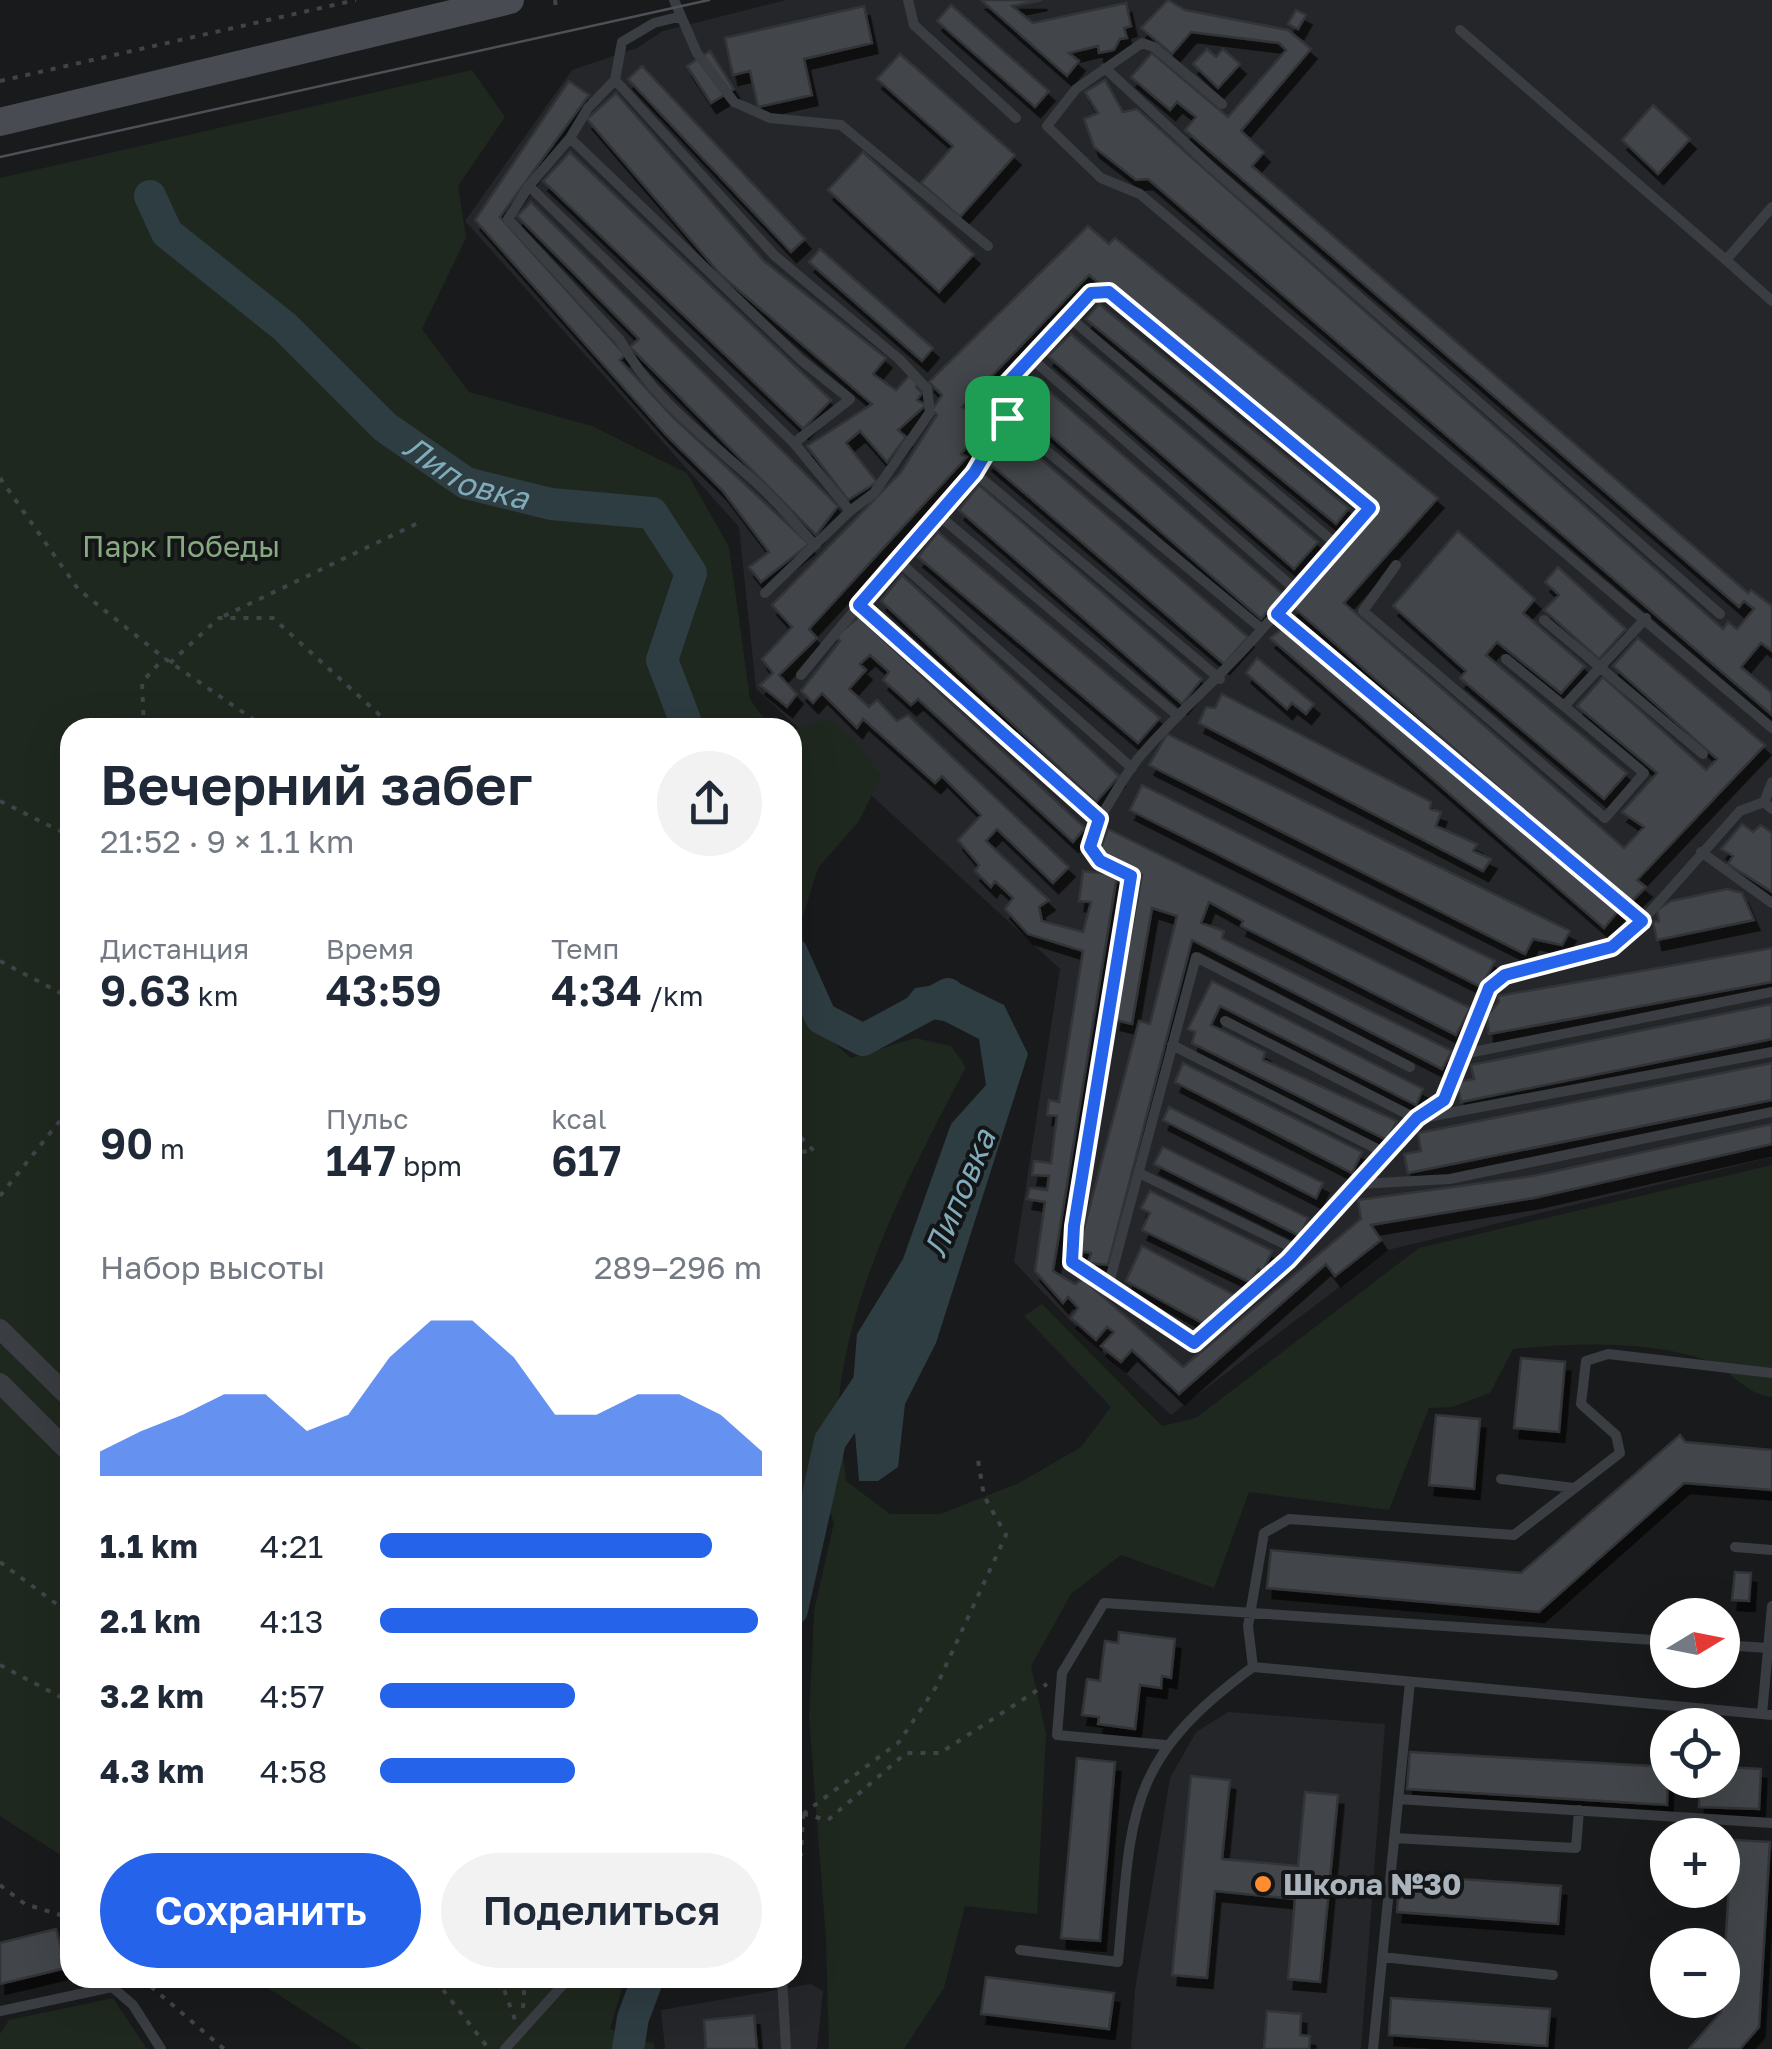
<!DOCTYPE html>
<html lang="ru">
<meta charset="utf-8">
<style>
:root{--surface:#fff;--page:#f2f2f3;--text:#1f2937;--muted:#747a83;--accent:#2563eb}
body{margin:0;font-family:"Golos Text",sans-serif;background:var(--page);color:var(--text);height:100vh;display:flex;flex-direction:column;font-size:38px;white-space:nowrap}
*{box-sizing:border-box;margin:0}
p{font-size:32px;color:var(--muted)}
.icon{flex:none;width:55px;height:55px;fill:none;stroke:currentColor;stroke-width:2;stroke-linecap:round;stroke-linejoin:round}
.map{position:relative;flex:1;overflow:hidden}
.details{position:absolute;left:60px;top:718px;width:742px;height:1270px;display:flex;flex-direction:column;background:var(--surface);border-radius:30px;box-shadow:0 10px 40px #0002}
.details>*{flex:none}
.needle{width:65px;rotate:80deg}
.buttons{position:absolute;left:1650px;top:1598px;display:grid;gap:20px}
.buttons a{display:grid;place-items:center;width:90px;height:90px;border-radius:50%;background:var(--surface);box-shadow:0 10px 40px #0002;font-size:50px}
.pin{position:absolute;display:grid;place-items:center;width:85px;height:85px;color:#fff;margin:-42px;border-radius:20px;box-shadow:0 5px 15px #0006}
.round{display:grid;place-items:center;flex:none;width:105px;height:105px;border-radius:52px;background:var(--page)}
.summary{display:flex;align-items:center;justify-content:space-between;height:170px;padding:0 40px}
h1{font-size:55px;font-weight:600;line-height:75px}
.figures{display:grid;grid-template-columns:repeat(3,1fr);gap:15px;height:170px;padding:10px 40px}
.figures div{display:grid;align-content:center}
.figures b{font-size:42px;font-weight:600}
.figures small{font-size:28px;font-weight:400}
.figures p{font-size:28px}
.chart{height:280px;padding:20px 40px}
.chart p{display:flex;justify-content:space-between}
.chart svg{width:100%;height:180px;margin-top:10px;fill:var(--accent);opacity:.7}
.button{display:flex;gap:20px;margin-top:auto;padding:20px 40px}
.button a{flex:1;height:115px;border-radius:60px;background:var(--accent);color:#fff;font-size:40px;font-weight:600;line-height:115px;text-align:center}
.button a+a{background:var(--page);color:var(--text)}
ul{padding:0 40px;list-style:none;font-size:32px}
li{display:grid;grid-template-columns:160px 120px 1fr;align-items:center;height:75px}
li i{height:25px;border-radius:12px;background:var(--accent)}
.map>svg:first-child{display:block}
.built{fill:#252629}
.green{fill:#1f281f}
.water{fill:#2e3d42}
.lines{fill:none;stroke-linecap:round;stroke-linejoin:round}
.river{stroke:#2e3d42;stroke-width:32}
.building{fill:#434549;stroke:#333438;stroke-width:2.5;filter:url(#shadow)}
.path{stroke:#404449;stroke-width:4;stroke-dasharray:5 8;stroke-linecap:butt}
.lane{stroke:#3a3d41;stroke-width:10}
.street{stroke:#3a3d41;stroke-width:20}
.secondary{stroke:#484c52;stroke-width:28}
.tram{stroke:#4d5157;stroke-width:2.5}
.route-casing{stroke:#fff;stroke-width:20}
.route{stroke:#2563eb;stroke-width:12}
.poi-dot{fill:#ff8c2f;stroke:#141517;stroke-width:4}
.labels{text-anchor:middle;dominant-baseline:central;stroke-width:8;stroke-linejoin:round;paint-order:stroke}
.park-label{font-size:30px;fill:#87a981;stroke:#141517}
.poi-label{font-size:30px;font-weight:bold;fill:#abb4bd;stroke:#141517;text-anchor:start}
.water-label{font-size:32px;font-style:italic;fill:#80abba;stroke:#141517}
</style>
<div class="map">
<svg width="1772" height="2049" viewBox="0 0 1772 2049">
<defs>
<filter id="shadow"><feDropShadow dx="5.5" dy="10" stdDeviation="0" flood-color="#0009"/></filter>
</defs>
<rect width="100%" height="100%" fill="#191a1c"/>
<path class="built" d="M786 0H1772V1157L1388 1250 1171 1415 1081 1332 1014 1262 1060 969 756 689 739 527 465 221 572 70 637 48 663 31Z
M1228 1712 1385 1724 1361 2049H1131L1135 1990 1170 1778 1196 1732Z
M811 1984 823 1991 817 2049H665L661 2010Z"/>
<path class="green" d="M472 70 505 117 458 186 466 238 422 329 469 392 592 426 687 473 729 547 750 699 770 727 70 728V1861L0 1816V178Z
M829 719 855 740 881 777 859 821 818 868 802 919 806 1018 851 1058 915 1038 951 1046 966 1067C912 1169 853 1280 839 1396 836 1423 844 1454 846 1481L890 1514H940L1019 1483 1081 1447 1111 1407 1024 1316 1042 1304 1162 1426 1196 1418 1419 1248 1772 1165V1397C1744 1394 1731 1369 1706 1360 1648 1340 1572 1343 1513 1349L1490 1393 1452 1407 1429 1408 1389 1510 1249 1492 1214 1588 1121 1555 1071 1594 1031 1666 1046 1734 1037 1914 965 1906 944 1988 904 2049H829L826 1939 809 1718 814 1611 834 1523 814 1465 793 1508V730Z
M252 1978H625L610 2029 654 2044V2049H363Z
M113 1998 147 2049H0V2034L9 2020Z"/>
<path class="water" d="M957 982 1004 1005 1028 1054 936 1343 905 1404 898 1467 878 1481H859L852 1397 857 1334 903 1259 951 1124 986 1085 979 1039 944 1021 895 1013 915 988Z"/>
<g class="lines">
<g class="river">
<path id="s1" d="M150 196 167 233 285 327 385 427 466 483 551 504 652 513 691 573 662 660 688 728"/>
<path d="M792 953 821 1018 863 1040 948 994"/>
<path d="M792 1610 830 1441 875 1374"/>
<path d="M628 2049 633 2018 648 1978"/>
</g>
</g>
<path class="building" d="M981 0H1042L1012 6 1033 23 1126 3 1131 26 1124 28 1127 38 1120 39 1114 50 1099 53 1098 46 1069 53 1079 61 1067 76Z
M1168 0 1185 10 1288 30 1311 49 1241 131 1264 152 1252 166 1748 593 1751 590 1772 606V651L1761 643 1741 667 1772 693V715L1148 179 1136 180 1094 147 1084 119 1098 113 1085 92 1105 80 1123 112 1137 109 1723 629 1728 622 1737 629 1754 609 1744 601 1739 607 1185 130 1196 117 1177 102 1170 110 1131 77 1152 53 1228 117 1286 50 1279 43 1191 32 1172 54 1141 28Z
M951 5 1049 91 1035 107 937 21Z
M864 6 872 43 804 59 812 95 758 107 750 71 733 75 725 38Z
M1296 10 1306 15 1298 29 1288 24Z
M1207 49 1216 57 1223 49 1240 64 1218 88 1193 64Z
M710 51 734 89 711 103 687 66Z
M900 54 1015 155 960 217 921 183 953 146 877 79Z
M642 66 805 239 791 252 628 79Z
M569 81 589 95 500 217 625 355 620 360 673 417 809 544 761 582 749 567 769 552 722 490 666 435 475 220Z
M616 93 764 261 886 358 873 374 896 390 909 376 918 383 916 387 922 393 917 400 926 405 898 430 906 437 887 462 860 431 846 443 877 482 848 500 807 446 872 404 721 275 587 119Z
M1653 105 1690 139 1658 174 1622 140Z
M570 152 831 400 803 429 543 181Z
M863 152 974 254 939 292 828 190Z
M531 202 838 506 816 535 630 347 639 339 517 216Z
M1088 226 1109 244 1115 238 1438 498 1344 603 1624 848 1644 827 1622 812 1657 773 1577 706 1603 677 1706 770 1717 759 1613 666 1638 638 1765 745 1637 880 1646 887 1630 903 1292 606 1377 509 1089 275 962 407 987 422 961 454 967 457 809 629 817 638 779 675 797 694 787 707 760 685 773 673 762 659 792 627 772 605 901 472 937 415 932 410 942 395 929 382Z
M820 249 933 348 922 361 809 262Z
M1099 304 1349 508 1336 524 1086 319Z
M1071 334 1318 542 1294 569 1048 356Z
M1034 378 1283 594 1261 619 1013 403Z
M1011 433 1248 637 1224 664 987 461Z
M979 485 1202 679 1182 704 959 510Z
M1458 531 1535 599 1523 613 1585 666 1561 693 1497 642 1486 655 1627 773 1604 799 1460 678 1466 671 1393 606Z
M938 532 1160 718 1138 743 918 557Z
M1558 567 1626 629 1599 659 1544 610 1559 595 1545 582Z
M902 575 1119 776 1096 802 881 601Z
M859 617 1085 828 1073 842 918 699 911 705 883 680 889 672 870 655 860 664 866 670 849 689 869 707 877 700 897 721 908 715 1069 867 1053 883 997 829 986 841 1049 900 1039 907 1042 921 1083 932 1091 902 1079 901 1083 871 1117 875 1053 1271 1075 1284 1083 1279 1183 1367 1361 1219 1358 1200 1533 1176 1772 1124V1144L1534 1198 1371 1225 1381 1240 1335 1276 1326 1264 1179 1394 1132 1350 1121 1362 1101 1346 1114 1332 1107 1327 1096 1340 1071 1318 1078 1308 1068 1297 1063 1303 1035 1271 1045 1202 1027 1199 1030 1188 1047 1190 1049 1176 1032 1175 1034 1161 1051 1163 1057 1116 1047 1115 1049 1100 1059 1102 1083 951 1028 934 1005 909 1013 898 995 881 991 887 975 871 979 865 958 840 981 815 942 776 935 783 863 719 857 728 822 693 813 703 801 691 840 641 836 636Z
M1286 626 1619 910 1604 928 1270 638Z
M1257 658 1314 704 1306 714 1292 703 1287 709 1246 673Z
M1222 694 1431 802 1430 809 1441 812 1436 826 1477 844 1473 851 1491 859 1483 871 1199 723 1206 707 1215 708Z
M1167 734 1570 931 1562 945 1533 939 1525 954 1149 765Z
M1142 785 1495 961 1481 987 1130 810Z
M1742 824 1753 832 1761 825 1772 833V892L1728 864 1733 856 1721 849Z
M1108 829 1470 1008 1456 1035 1241 926 1243 921 1209 902 1201 923 1224 931 1222 938 1452 1051 1442 1069 1192 940 1108 1265 1088 1263 1091 1253 1078 1251 1139 1021 1150 1024 1177 916 1152 908 1132 1024 1115 1020 1142 875 1099 853Z
M1727 889 1742 893 1754 920 1657 940 1653 922 1659 921 1657 910 1671 901Z
M1772 948V982L1489 1034 1487 1016 1499 1002 1498 996Z
M1212 981 1423 1089 1416 1105 1220 1006 1211 1025 1265 1052 1263 1060 1397 1121 1387 1140 1192 1043 1195 1032 1188 1029Z
M1772 1004V1039L1461 1102 1457 1082 1474 1079 1471 1065Z
M1183 1063 1362 1152 1352 1173 1175 1082Z
M1772 1063V1100L1408 1173 1404 1154 1421 1151 1418 1133Z
M1169 1107 1323 1183 1316 1198 1163 1120Z
M1163 1147 1308 1218 1300 1236 1154 1164Z
M1150 1191 1272 1251 1263 1271 1258 1269 1251 1283 1142 1230 1150 1213 1141 1208Z
M1142 1246 1240 1298 1206 1325 1126 1281Z
M1521 1358 1565 1362 1559 1432 1514 1428Z
M1436 1415 1480 1419 1474 1489 1429 1485Z
M1680 1435 1685 1442 1772 1450V1490L1684 1483 1539 1612 1267 1588 1271 1550 1521 1573Z
M1735 1572 1751 1573 1749 1601 1732 1600Z
M1119 1632 1175 1639 1171 1678 1162 1676 1161 1688 1140 1685 1135 1729 1098 1724 1099 1717 1082 1715 1087 1679 1100 1681 1105 1641 1118 1643Z
M1410 1752 1668 1767 1667 1805 1407 1789Z
M1077 1758 1115 1762 1100 1941 1061 1938Z
M1722 1767 1761 1769 1759 1809 1699 1807 1700 1780H1722Z
M1191 1776 1230 1780 1222 1859 1298 1866 1305 1792 1338 1795 1320 1982 1288 1979 1295 1899 1215 1891 1207 1978 1172 1975Z
M1732 1840 1770 1842 1759 2027 1740 2049H1689L1721 2012Z
M1400 1875 1561 1886 1558 1924 1397 1912Z
M56 1929 66 1968 0 1984V1943Z
M986 1977 1114 1993 1109 2029 981 2014Z
M1391 1998 1550 2009 1547 2046 1389 2035Z
M1267 2011 1301 2014 1300 2035 1310 2036 1309 2049H1264Z
M754 2015 757 2049H706L704 2020Z"/>
<g class="lines">
<path class="path" d="M555 0 556 9
M0 81 356 0
M0 478 78 589 164 658 266 728
M224 616 418 523
M170 663 219 618H273L394 728
M144 728 142 682 164 658
M0 801 70 836
M0 961 70 998
M792 1128 814 1151 800 1152
M0 1196 70 1108
M0 1562 70 1614
M0 1665 70 1702
M803 1814 899 1742 936 1687 1006 1535 984 1496 977 1454
M803 1814 828 1820 906 1753H940L1047 1684
M792 1868 801 1855 803 1814
M0 1885 25 1904 70 1918
M141 1978 224 2049
M440 1978V1986L489 2049
M500 1978 515 2020
M523 2008 525 1978"/>
<path class="lane" d="M674 0 697 53 734 102 770 118 841 125 988 246
M908 0 914 25 1016 118
M678 17 654 23 622 42 615 80 588 108 570 138 801 360 850 399 794 443 850 511 765 593
M1460 30 1726 260
M1105 68 1210 166 1720 614
M615 80 775 256 899 359 927 389 930 412 874 493 850 511
M1222 104 1154 47 1142 43 1076 89 1047 126 1101 178 1140 194 1772 728
M570 138 529 186 794 443
M529 186 508 219 620 340C652 400 712 442 761 487 780 505 797 526 815 545
M1772 207 1726 260 1772 301
M1069 317 1337 545
M1031 358 1297 591
M1007 418 999 392 1091 293 1109 292 1370 507 1277 613
M975 473 1220 679
M937 514 1177 715
M898 561 1132 768
M1396 565 1363 611 1605 818 1644 773 1564 706 1646 618
M1544 620 1703 754
M1506 659 1564 706
M801 675 859 605
M1764 802 1772 782
M1099 819C1113 798 1125 773 1142 754 1180 710 1224 674 1262 629
M1701 852 1772 903
M1642 921 1277 613 1262 629 1007 418 975 473 859 605 1099 819 1090 847 1100 861 1131 876 1074 1226 1072 1262 1193 1343 1288 1260 1417 1119 1443 1100 1489 988 1505 975 1612 947 1642 921 1740 811 1764 802 1772 809
M1225 1021 1417 1119 1772 1052
M1172 1045 1387 1154
M1468 1053 1772 992
M1139 1173 1297 1250
M1359 1184 1450 1179 1772 1112
M1108 1287 1196 957 1410 1067
M1501 1479 1574 1488
M1735 1547 1772 1550
M1722 1645 1768 1648
M1253 1667 1248 1626 1264 1533 1289 1519 1514 1535 1620 1453 1616 1435 1581 1404 1586 1361 1608 1354 1772 1373
M1762 1714 1772 1606
M1166 1745 1057 1735 1062 1673 1104 1603 1668 1641
M1398 1799 1772 1823
M1394 1838 1576 1848 1579 1810
M1020 1950 1118 1962C1132 1814 1124 1761 1253 1667L1772 1715
M1382 1957 1553 1975
M782 1978 786 2049
M0 2011 112 1987 133 2005 161 2049
M505 2049 569 1978
M1373 2049 1410 1682"/>
<path class="street" d="M0 1329 70 1398
M0 1383 70 1453"/>
<path class="secondary" d="M0 122 510 0"/>
<path class="tram" d="M0 157 709 0"/>
</g>
<g class="lines">
<defs>
<path id="route" d="M1109 292 1370 508 1277 614 1642 921 1612 947 1505 975 1489 988 1444 1100 1417 1118 1288 1260 1194 1343 1072 1262 1074 1226 1131 876 1100 861 1090 847 1099 819 859 605 974 473 1007 418 999 392 1091 293Z"/>
</defs>
<use href="#route" class="route-casing"/>
<use href="#route" class="route"/>
</g>
<circle class="poi-dot" cx="1263" cy="1884" r="10"/>
<g class="labels">
<g class="park-label">
<text x="181" y="546">Парк Победы</text>
</g>
<g class="poi-label">
<text x="1283" y="1884">Школа №30</text>
</g>
<g class="water-label">
<text stroke="none"><textPath href="#s1" startOffset="428">Липовка</textPath></text>
<text transform="translate(959 1193) rotate(-67)">Липовка</text>
</g>
</g>
</svg>
<div class="buttons">
<a><svg class="needle" viewBox="-14 -14 28 28"><path d="M0-13l5 13h-10z" fill="#e53935"/><path d="M0 13l5-13h-10z" fill="#747a83"/></svg></a>
<a><svg class="icon" aria-label="locate" viewBox="0 0 24 24"><circle cx="12" cy="12" r="6"/><path d="M12 2v4M12 18v4M2 12h4M18 12h4"/></svg></a>
<a>+</a>
<a>−</a>
</div>
<div class="pin" style="left:1007px;top:418px;background:#1e9e55"><svg class="icon" aria-label="arrive" viewBox="0 0 24 24"><path d="M6 21V4h12l-3 4 3 4H6"/></svg></div>
<section class="details">
<div class="summary"><div><h1>Вечерний забег</h1><p>21:52 · 9 × 1.1 km</p></div><a class="round"><svg class="icon" aria-label="share" viewBox="0 0 24 24"><path d="M12 15V3M7 8l5-5 5 5M5 13v7h14v-7"/></svg></a></div>
<div class="figures">
<div><p>Дистанция</p><b>9.63<small> km</small></b></div>
<div><p>Время</p><b>43:59</b></div>
<div><p>Темп</p><b>4:34<small> /km</small></b></div>
</div>
<div class="figures">
<div><b>90<small> m</small></b></div>
<div><p>Пульс</p><b>147<small> bpm</small></b></div>
<div><p>kcal</p><b>617</b></div>
</div>
<div class="chart"><p><span>Набор высоты</span>289–296 m</p>
<svg viewBox="0 0 160 44" preserveAspectRatio="none"><path d="M0 44V38L10 33L20 29L30 24L40 24L50 33L60 29L70 15L80 6L90 6L100 15L110 29L120 29L130 24L140 24L150 29L160 38V44z"/></svg>
</div>
<ul>
<li><b>1.1 km</b>4:21<i style="width:87%"></i></li>
<li><b>2.1 km</b>4:13<i style="width:99%"></i></li>
<li><b>3.2 km</b>4:57<i style="width:51%"></i></li>
<li><b>4.3 km</b>4:58<i style="width:51%"></i></li>
</ul>
<div class="button"><a>Сохранить</a><a>Поделиться</a></div>
</section>
</div>
